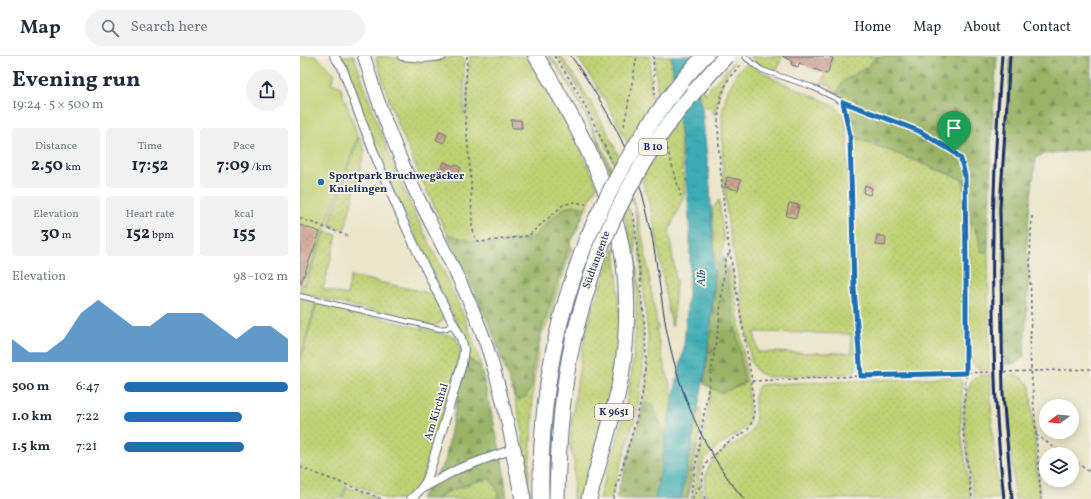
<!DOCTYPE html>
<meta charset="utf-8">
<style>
:root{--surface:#fff;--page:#f2f2f3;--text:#1f2937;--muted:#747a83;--line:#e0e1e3;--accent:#1f6fb2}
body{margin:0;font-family:Vollkorn,serif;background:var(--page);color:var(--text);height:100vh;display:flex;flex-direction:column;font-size:15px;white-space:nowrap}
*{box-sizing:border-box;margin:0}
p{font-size:13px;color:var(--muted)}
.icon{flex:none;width:22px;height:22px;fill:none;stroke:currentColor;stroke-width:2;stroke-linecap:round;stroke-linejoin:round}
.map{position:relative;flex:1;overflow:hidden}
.panel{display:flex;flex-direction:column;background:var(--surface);width:300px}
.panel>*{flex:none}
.needle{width:26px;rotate:254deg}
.tools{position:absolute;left:739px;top:343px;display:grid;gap:8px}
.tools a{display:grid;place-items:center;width:40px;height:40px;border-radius:50%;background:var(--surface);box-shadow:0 2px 10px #0003;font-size:20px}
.pin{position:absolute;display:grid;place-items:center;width:34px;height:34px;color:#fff;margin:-41px -17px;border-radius:50% 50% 50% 0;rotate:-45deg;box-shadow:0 0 4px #0007}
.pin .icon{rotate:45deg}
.round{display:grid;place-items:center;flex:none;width:42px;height:42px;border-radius:21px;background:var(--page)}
.summary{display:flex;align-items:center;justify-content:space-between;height:68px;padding:0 12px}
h1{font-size:22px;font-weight:700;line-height:30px}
.metrics{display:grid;grid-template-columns:repeat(3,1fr);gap:6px;height:68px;padding:4px 12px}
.metrics div{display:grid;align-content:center;border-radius:4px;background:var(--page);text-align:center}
.metrics b{font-size:17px;font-weight:700}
.metrics small{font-size:11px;font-weight:400}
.metrics p{font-size:11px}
.chart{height:112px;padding:8px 12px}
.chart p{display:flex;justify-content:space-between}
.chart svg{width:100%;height:72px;margin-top:4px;fill:var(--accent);opacity:.7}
ul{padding:0 12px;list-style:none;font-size:13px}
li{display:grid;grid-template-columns:64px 48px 1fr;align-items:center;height:30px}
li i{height:10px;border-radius:5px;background:var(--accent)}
header{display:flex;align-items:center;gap:24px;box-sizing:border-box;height:56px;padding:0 20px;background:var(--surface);border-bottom:1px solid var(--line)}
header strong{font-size:19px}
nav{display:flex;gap:22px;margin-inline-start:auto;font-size:14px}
.search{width:280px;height:36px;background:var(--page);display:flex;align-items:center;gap:10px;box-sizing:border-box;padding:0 14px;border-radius:22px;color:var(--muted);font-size:15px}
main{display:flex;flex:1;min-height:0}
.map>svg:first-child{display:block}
.green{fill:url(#green-dots);stroke:#6e8068;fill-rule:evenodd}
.forest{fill:url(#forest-firs);stroke:#5a7162}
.pitch{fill:#c0d173;stroke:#6e8068}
.water{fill:url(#water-ripples);stroke:#2b6e88}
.building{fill:url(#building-cross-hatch)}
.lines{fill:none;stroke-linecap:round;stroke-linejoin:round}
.lane-casing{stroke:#646f83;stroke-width:6}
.street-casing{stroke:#646f83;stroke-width:10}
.secondary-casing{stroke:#646f83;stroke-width:14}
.highway-casing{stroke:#646f83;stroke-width:17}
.path{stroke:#646f83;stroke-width:1.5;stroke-dasharray:3 3;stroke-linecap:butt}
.lane{stroke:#fff;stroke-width:4}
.street{stroke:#fff;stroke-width:8}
.secondary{stroke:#fff;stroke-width:12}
.highway{stroke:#fff;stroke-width:15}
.tram{stroke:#1b2f5e;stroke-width:1}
.rail{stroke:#1b2f5e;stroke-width:3}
.highway-bridge-casing{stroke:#646f83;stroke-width:17;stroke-linecap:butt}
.highway-bridge{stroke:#fff;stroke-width:15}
.route-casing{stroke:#fff;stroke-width:8}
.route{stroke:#1f6fb2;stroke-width:5}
.poi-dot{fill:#1f6fb2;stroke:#f7f3e8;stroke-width:1.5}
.labels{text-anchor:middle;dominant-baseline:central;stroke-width:3.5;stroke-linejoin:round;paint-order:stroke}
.shield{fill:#f7f3e8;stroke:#5d6a87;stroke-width:1}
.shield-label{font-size:10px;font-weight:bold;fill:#1b2f5e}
.poi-label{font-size:11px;font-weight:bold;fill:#1b2f5e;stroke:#f7f3e8;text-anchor:start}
.street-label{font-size:11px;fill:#1b2f5e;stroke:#f7f3e8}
.water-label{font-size:12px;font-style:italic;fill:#265b7c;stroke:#f7f3e8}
</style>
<header>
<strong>Map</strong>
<div class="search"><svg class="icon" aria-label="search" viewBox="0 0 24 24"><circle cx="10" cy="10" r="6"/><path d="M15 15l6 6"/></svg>Search here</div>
<nav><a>Home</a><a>Map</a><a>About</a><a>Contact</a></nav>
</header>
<main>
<section class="panel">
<div class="summary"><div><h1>Evening run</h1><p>19:24 · 5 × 500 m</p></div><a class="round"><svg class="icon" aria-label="share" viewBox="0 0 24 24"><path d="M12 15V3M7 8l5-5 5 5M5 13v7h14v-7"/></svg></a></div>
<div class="metrics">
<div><p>Distance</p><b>2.50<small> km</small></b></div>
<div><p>Time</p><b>17:52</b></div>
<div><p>Pace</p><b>7:09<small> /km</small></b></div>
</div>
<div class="metrics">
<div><p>Elevation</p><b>30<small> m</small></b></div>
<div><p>Heart rate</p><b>152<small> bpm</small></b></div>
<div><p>kcal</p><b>155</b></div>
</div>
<div class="chart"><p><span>Elevation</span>98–102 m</p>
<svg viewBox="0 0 160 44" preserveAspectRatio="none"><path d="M0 44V30L10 38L20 38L30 30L40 14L50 6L60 14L70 22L80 22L90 14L100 14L110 14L120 22L130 30L140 22L150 22L160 30V44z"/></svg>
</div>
<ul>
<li><b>500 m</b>6:47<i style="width:100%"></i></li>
<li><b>1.0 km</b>7:22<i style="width:72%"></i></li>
<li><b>1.5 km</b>7:21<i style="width:73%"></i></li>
</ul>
</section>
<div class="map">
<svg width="791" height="443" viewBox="0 0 791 443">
<defs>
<pattern id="green-dots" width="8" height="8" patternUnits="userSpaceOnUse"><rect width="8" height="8" fill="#c0d173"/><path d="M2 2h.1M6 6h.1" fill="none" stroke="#a4b466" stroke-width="1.8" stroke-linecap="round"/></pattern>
<pattern id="forest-firs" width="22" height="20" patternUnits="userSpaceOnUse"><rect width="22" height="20" fill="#98b365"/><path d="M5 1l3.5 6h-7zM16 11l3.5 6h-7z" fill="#7b9256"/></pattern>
<pattern id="water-ripples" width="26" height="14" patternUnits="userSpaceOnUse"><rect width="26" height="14" fill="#3bacb3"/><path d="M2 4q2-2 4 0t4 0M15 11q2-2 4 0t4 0" fill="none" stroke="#318c95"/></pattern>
<pattern id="building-cross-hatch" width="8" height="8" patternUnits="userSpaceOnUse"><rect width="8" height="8" fill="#cb9787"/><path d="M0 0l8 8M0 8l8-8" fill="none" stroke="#a47c72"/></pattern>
</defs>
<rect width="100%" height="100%" fill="#f7f3e8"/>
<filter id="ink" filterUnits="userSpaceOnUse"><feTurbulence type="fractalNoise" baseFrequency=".025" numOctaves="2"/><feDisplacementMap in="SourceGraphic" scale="8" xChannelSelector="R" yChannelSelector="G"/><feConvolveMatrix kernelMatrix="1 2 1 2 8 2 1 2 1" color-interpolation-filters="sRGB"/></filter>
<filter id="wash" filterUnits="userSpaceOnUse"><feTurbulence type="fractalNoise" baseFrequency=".012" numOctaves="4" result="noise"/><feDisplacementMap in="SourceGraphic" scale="16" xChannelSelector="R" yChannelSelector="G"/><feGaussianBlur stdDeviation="0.9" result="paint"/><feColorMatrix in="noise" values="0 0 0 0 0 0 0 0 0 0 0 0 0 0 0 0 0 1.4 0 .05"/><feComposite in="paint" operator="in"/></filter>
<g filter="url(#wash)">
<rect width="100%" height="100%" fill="#ebe5c9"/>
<path class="green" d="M40 0H54C72 54 91 107 115 158 139 207 167 258 181 311L166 301 164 282 92 131 62 60 47 13Z
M78 0C93 0 107 6 122 6 135 7 147 1 159 0L164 3V58L167 57V31L170 0H232L252 32 297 129 286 152 274 149 246 169 234 181 185 189 147 178C120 120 93 64 76 2Z
M247 0H251C276 33 292 69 309 107 316 123 325 140 330 157 335 172 335 189 336 205 340 244 346 284 342 323 338 364 321 403 311 443H299C307 413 319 383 325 353 338 295 340 233 328 175 323 147 312 120 301 94 290 65 269 22 247 0Z
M257 0H261C287 38 311 77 326 120 344 169 348 222 358 273H356L362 301 373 340 366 377 357 361 352 349 347 347 343 349 348 303V281L337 167 334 149 286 47 273 23Z
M277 0H351L350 15 352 42 357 36 355 0H371L380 77 382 112 385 138 369 175 376 225 374 256 372 271C363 231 360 190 350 151 337 96 308 46 277 0Z
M392 0H397L404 38 434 6C423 22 418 39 415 59 411 54 408 49 401 50L394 17Z
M450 0H482L478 12 473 15 458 9Z
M528 0H577C566 17 545 18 536 38L530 29 522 27 525 17H527L533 2Z
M445 8 451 9 478 25 532 48C547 58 546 68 547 84L552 230 557 295 556 313 549 318 468 321 457 316 451 305 439 226 428 167 423 118 422 71V56L428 34 438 15ZM454 276 551 278 552 297 458 296Z
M59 80 65 94 45 172 40 173 29 169Z
M552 80 664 124V251L666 306 664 312 661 315 565 318 563 317 562 313 554 185Z
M419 144 424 185 422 198 416 210 412 154Z
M669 163 678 180 680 190 685 197 688 193 689 314C673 314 671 308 669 293Z
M25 175 37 179 23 233 47 239 51 220 129 237 132 234 144 259 143 265 135 270 0 237V228L5 230Z
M269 190 272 191 254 246 251 260 241 280 236 310 232 342 233 361 229 411V443L220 399 222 398C227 376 215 347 210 326L213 336 232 330V315L240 278Z
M315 190 320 260 319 294 313 334 283 443H273L274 405 270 392 272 362 282 295 293 246H295Z
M289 199 280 224H282L251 443H246C248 383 252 323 267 265 272 243 281 221 289 199Z
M429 209 431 212 448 328 450 366 442 375 417 391 404 404 400 416 401 437 403 443H392C405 367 420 292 427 216Z
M0 243 16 247 0 303Z
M17 247 156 281 161 296 135 390 119 429 105 443H85L67 433 48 427 40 443H0V306Z
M680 319H690L692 372 699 443H674C672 420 650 328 680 319Z
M709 319C719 319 725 322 730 330L740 443H715L705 323Z
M653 321C659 321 660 323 662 328L661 376 671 443H450L447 439 443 443H407C399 423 410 402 428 391 435 386 446 383 451 376 462 361 448 341 460 329L468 328Z
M398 350 403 360 397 393 392 385Z
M190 423 197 433 199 443H137C152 431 172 426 190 423Z
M47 431 66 437 77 443H42Z"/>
<path class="forest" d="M577 0H697L692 73 688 193 685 197 681 195 678 180 669 163 664 124 552 80 550 58 545 45 536 38 543 25 568 10Z
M710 0H791V93L743 98 736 102 729 156 727 194 729 219 724 299C719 307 713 308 704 309L702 145Z
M274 149 286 152 267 196 240 278 232 315V330L226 341 219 344 216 342 213 336 190 270 147 178 185 189 233 181 262 153Z
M424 200 445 327 421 337 404 328 411 275 415 214Z
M165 301 181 312 202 402 207 443H199L197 433 190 423 177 425 145 437 137 443H120L145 406Z
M347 347 352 349 357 361 366 377 361 414 355 443H316L338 368 343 349Z
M392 385 397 393 388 443H381Z"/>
<path class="pitch" d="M0 0H16L35 18 31 27 40 30 58 81 4 229 0 228Z"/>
<path class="water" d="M371 0H392L394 17 402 53 410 131 414 201 413 240 406 310 381 443H355L361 414 366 377 384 291 390 211V181L388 144Z"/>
<g id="blocks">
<path class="building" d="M482 0H528L533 2 527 18 499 7 498 11 492 9 491 4Z
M211 64H221L222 72H212Z
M140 75 147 78 144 87 136 84Z
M144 106 154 110 155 108 161 112 157 120 140 114Z
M427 121 441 124 438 134 425 131Z
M565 129 572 132 570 139 563 137Z
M489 147 499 149 496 162 486 160Z
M0 169 20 176 1 227H0Z
M577 179 586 181 585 190 576 189Z"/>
</g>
</g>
<g filter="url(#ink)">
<use href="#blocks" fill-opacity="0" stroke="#646f83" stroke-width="1"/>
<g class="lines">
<defs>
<path id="lane" d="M445 0 446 2 462 14 512 31 543 46
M0 240 140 273 147 272 153 268"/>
<path id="street" d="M34 0 42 11C74 104 114 195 161 282L164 293 162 308 127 424 120 434 111 443
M102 0 124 2 142 0
M121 433 158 413 213 393"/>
<path id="secondary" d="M64 0C77 46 94 90 114 133 134 175 157 216 175 259 193 301 204 347 213 393"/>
<path id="highway" d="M236 0C269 53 303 115 318 175 329 220 329 275 321 320 314 362 299 402 289 443
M213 393 223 443
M241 443C240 388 245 332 257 279 264 247 275 216 286 185
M257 443C258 390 261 336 273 285 280 254 290 224 300 193"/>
</defs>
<use href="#lane" class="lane-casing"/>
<use href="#street" class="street-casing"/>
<use href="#secondary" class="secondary-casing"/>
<use href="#highway" class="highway-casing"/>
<path class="path" d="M167 0 165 56 171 126 172 171 176 184 181 186 228 180 263 149 274 146 286 148
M254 0C278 33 295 69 312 106
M353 0 355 39
M549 49 619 75 655 95 661 103 665 121 666 207V317L663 375 672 443
M545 52 550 80 554 232 561 320
M324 70 337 0
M367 92 381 140
M732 160 730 200 731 256 730 298 741 443
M0 162 48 180
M704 316 791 313
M452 325 561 320 690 316
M736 379 764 398
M772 403 791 417
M0 411C27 423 55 430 81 443
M313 443 337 361 343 335 346 302 344 260 334 161 331 154
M390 443 419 268 425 205 430 195
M392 443 402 427
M405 443 403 436 402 427 404 412 408 405 425 388 445 376 450 371 454 357 452 325 426 174 419 96 418 66 421 40 429 22 442 7"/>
<use href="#lane" class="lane"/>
<use href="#street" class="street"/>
<use href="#secondary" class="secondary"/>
<use href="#highway" class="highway"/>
<path class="tram" d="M271 0C301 43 327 87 342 137 354 179 358 222 365 265 376 329 401 393 444 443"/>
<path class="rail" d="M702 0C693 107 690 214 695 322 696 362 700 403 704 443
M710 0 700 152 703 338 712 443"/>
<defs>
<path id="highway-bridge" d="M286 185C317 115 352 56 404 0
M300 193C316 155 335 118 358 83 378 53 402 26 426 0"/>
</defs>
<use href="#highway-bridge" class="highway-bridge-casing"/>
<use href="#highway-bridge" class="highway-bridge"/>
</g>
</g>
<g class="lines" filter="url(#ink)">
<defs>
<path id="route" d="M543 46 619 75 654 96 661 103 665 120 666 207V317L561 320 554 232 550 80Z"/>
</defs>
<use href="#route" class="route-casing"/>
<use href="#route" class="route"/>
</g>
<circle class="poi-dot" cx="21" cy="126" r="4"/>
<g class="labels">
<g class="shield">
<rect x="339" y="83" width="28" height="16" rx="3"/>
<rect x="295" y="348" width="38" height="16" rx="3"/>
</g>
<g class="shield-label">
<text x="353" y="91">B 10</text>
<text x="314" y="356">K 9651</text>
</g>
<g class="poi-label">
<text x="29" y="120">Sportpark Bruchwegäcker<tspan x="29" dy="13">Knielingen</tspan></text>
</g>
<g class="street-label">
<text transform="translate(297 204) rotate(-70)">Südtangente</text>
<text transform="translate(137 356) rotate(-73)">Am Kirchtal</text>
</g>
<g class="water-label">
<text transform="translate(402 222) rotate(-89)">Alb</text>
</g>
</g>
</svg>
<div class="tools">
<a><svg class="needle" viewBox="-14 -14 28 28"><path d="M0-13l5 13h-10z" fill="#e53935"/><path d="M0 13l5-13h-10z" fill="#747a83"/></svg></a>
<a><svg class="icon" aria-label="layers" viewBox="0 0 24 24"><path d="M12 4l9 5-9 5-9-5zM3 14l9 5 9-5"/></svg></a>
</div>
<div class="pin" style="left:654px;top:96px;background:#1e9e55"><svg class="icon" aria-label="arrive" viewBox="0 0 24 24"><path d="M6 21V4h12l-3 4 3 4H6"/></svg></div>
</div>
</main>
